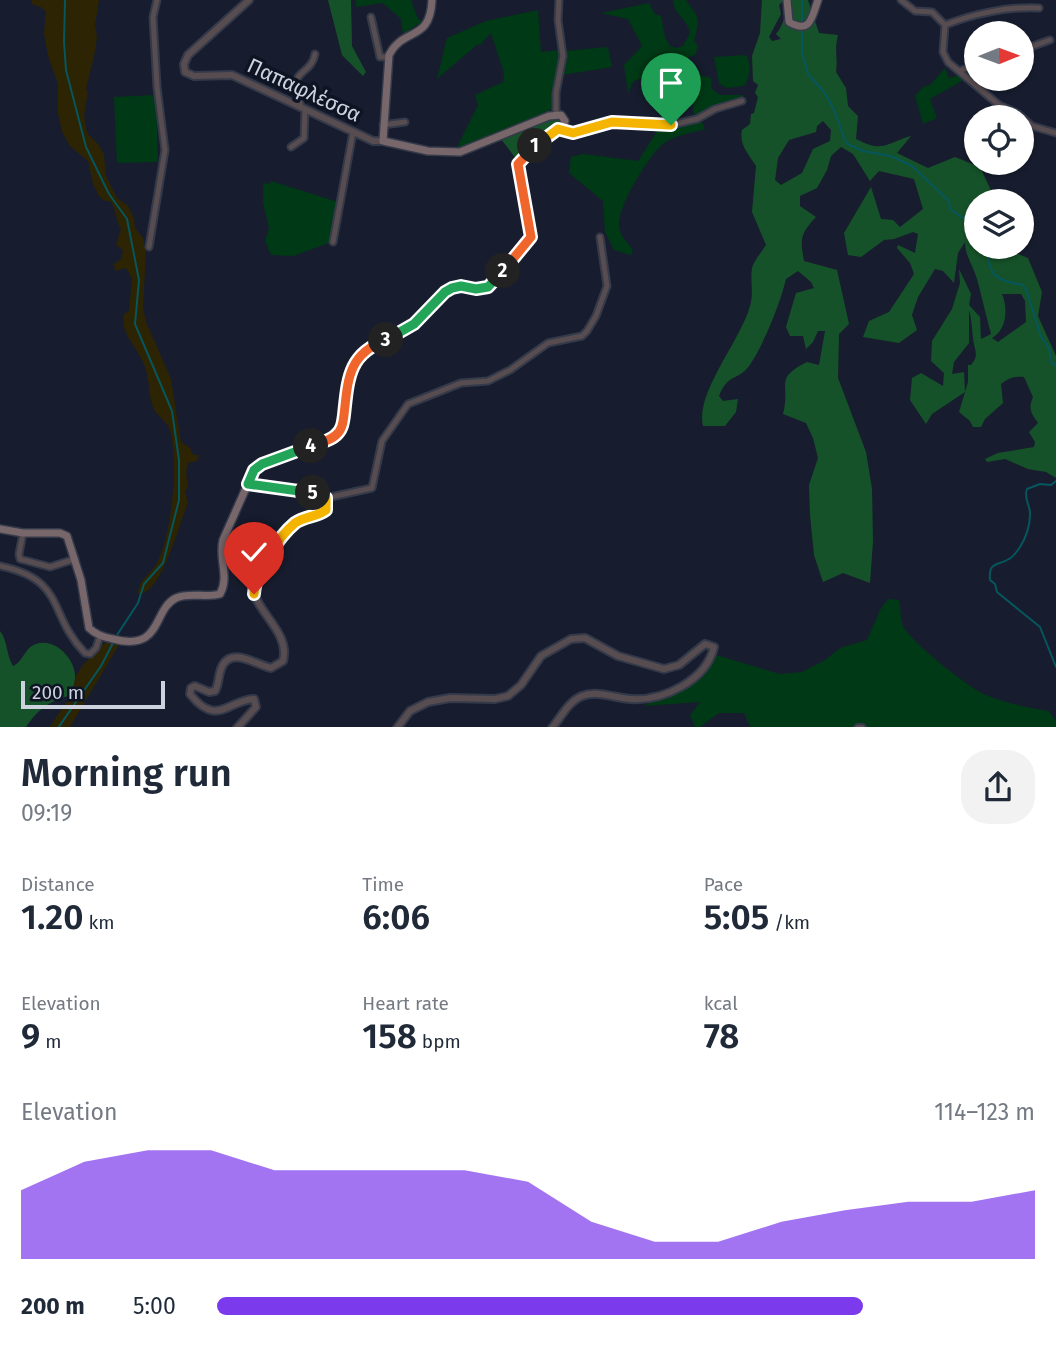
<!DOCTYPE html>
<meta charset="utf-8">
<style>
:root{--surface:#fff;--page:#f2f2f3;--text:#1f2937;--muted:#747a83;--accent:#7c3aed}
body{margin:0;font-family:"Fira Sans",sans-serif;background:var(--page);color:var(--text);height:100vh;display:flex;flex-direction:column;font-size:26px;white-space:nowrap}
*{box-sizing:border-box;margin:0}
p{font-size:23px;color:var(--muted)}
.icon{flex:none;width:38px;height:38px;fill:none;stroke:currentColor;stroke-width:2;stroke-linecap:round;stroke-linejoin:round}
.map{position:relative;height:727px;overflow:hidden}
.sheet{display:flex;flex-direction:column;background:var(--surface);flex:1}
.sheet>*{flex:none}
.needle{width:46px;rotate:89deg}
.fabs{position:absolute;left:964px;top:21px;display:grid;gap:14px}
.fabs a{display:grid;place-items:center;width:70px;height:70px;border-radius:50%;background:var(--surface);box-shadow:0 2px 5px #0004;font-size:35px}
.scale{position:absolute;left:21px;bottom:18px;width:144px;box-sizing:border-box;padding-left:7px;border:4px solid #ced2de;border-top:0;font-size:19px;line-height:24px;white-space:nowrap;color:#ced2de;-webkit-text-stroke:5px #0e1424;paint-order:stroke}
.pin{position:absolute;display:grid;place-items:center;width:60px;height:60px;color:#fff;margin:-72px -30px;border-radius:50% 50% 50% 0;rotate:-45deg;box-shadow:0 0 7px #0007}
.pin .icon{rotate:45deg}
.km{position:absolute;width:35px;height:35px;margin:-18px;border-radius:50%;background:#222;color:#fff;font-size:19px;line-height:35px;text-align:center}
.round{display:grid;place-items:center;flex:none;width:74px;height:74px;border-radius:28px;background:var(--page)}
.summary{display:flex;align-items:center;justify-content:space-between;height:119px;padding:0 21px}
h1{font-size:38px;font-weight:600;line-height:52px}
.figures{display:grid;grid-template-columns:repeat(3,1fr);gap:10px;height:119px;padding:7px 21px}
.figures div{display:grid;align-content:center}
.figures b{font-size:35px;font-weight:600}
.figures small{font-size:19px;font-weight:400}
.figures p{font-size:19px}
.chart{height:196px;padding:14px 21px}
.chart p{display:flex;justify-content:space-between}
.chart svg{width:100%;height:126px;margin-top:7px;fill:var(--accent);opacity:.7}
ul{padding:0 21px;list-style:none;font-size:23px}
li{display:grid;grid-template-columns:112px 84px 1fr;align-items:center;height:52px}
li i{height:18px;border-radius:9px;background:var(--accent)}
.map>svg:first-child{display:block}
.green{fill:#003915}
.forest{fill:#165229;fill-rule:evenodd}
.sand{fill:#2c2403}
.lines{fill:none;stroke-linecap:round;stroke-linejoin:round}
.stream{stroke:#06565d;stroke-width:2}
.minor-casing{stroke:#343a4a;stroke-width:9}
.tertiary-casing{stroke:#343a4a;stroke-width:10}
.secondary-casing{stroke:#343a4a;stroke-width:10}
.minor{stroke:#574c4f;stroke-width:5}
.tertiary{stroke:#574c4f;stroke-width:6}
.secondary{stroke:#77666a;stroke-width:7}
.split-1-casing{stroke:#fff;stroke-width:14}
.split-2-casing{stroke:#fff;stroke-width:14}
.split-3-casing{stroke:#fff;stroke-width:14}
.split-4-casing{stroke:#fff;stroke-width:14}
.split-5-casing{stroke:#fff;stroke-width:14}
.split-6-casing{stroke:#fff;stroke-width:14}
.split-1{stroke:#f5b400;stroke-width:9}
.split-2{stroke:#f0652b;stroke-width:9}
.split-3{stroke:#22a559;stroke-width:9}
.split-4{stroke:#f0652b;stroke-width:9}
.split-5{stroke:#22a559;stroke-width:9}
.split-6{stroke:#f5b400;stroke-width:9}
.labels{text-anchor:middle;dominant-baseline:central;stroke-width:7;stroke-linejoin:round;paint-order:stroke}
.street-label{font-size:21px;fill:#ced2de;stroke:#0e1424}
</style>
<div class="map">
<svg width="1056" height="728" viewBox="0 0 1056 728">
<rect width="100%" height="100%" fill="#171d2e"/>
<path class="green" d="M356 0H411L418 19 423 21 403 34 401 19 383 3 356 7Z
M673 0H686C700 19 700 18 694 41L698 46 695 55 682 60 681 67 684 70 711 78 712 89 720 95H743L742 99 714 107 695 117 693 109 695 86 678 79 668 60 661 57 656 60 654 71 633 82 628 93 624 65 642 46 628 19 601 13 649 3 655 14 661 16 665 37 670 46 677 48 683 46 690 33C688 19 673 14 673 0Z
M538 10 541 52 561 50 552 109 517 126 456 149 478 105 475 95 503 82 504 73 491 33 480 45 478 44 437 79 447 38 486 21Z
M608 47 612 67 562 75 565 51Z
M746 55C752 65 750 78 744 86L726 88 719 83 714 57Z
M945 68 949 78 959 75 962 81 930 99 937 118 923 124 915 96 923 87 930 85Z
M156 95 158 162 117 163 114 97Z
M700 118 705 129C692 133 674 135 663 144 648 157 617 207 619 226 620 236 627 242 633 250L631 255 614 250 605 232 603 201 569 173 571 157 583 154 638 161 659 128Z
M271 181 338 202 329 243 293 256 271 255 265 241 269 228 263 203V183L270 184Z
M888 599 899 600C901 608 900 620 903 626 912 643 969 688 986 695 1006 703 1028 708 1049 711L1056 721V727L745 728 750 726 744 713H719L700 727H695L690 715 700 702 644 706 685 681 716 655 780 674 802 672 825 660 840 648 867 640 880 610Z"/>
<path class="forest" d="M328 0H351L352 46 366 72 363 76 342 55Z
M762 0H784L779 5 781 14 769 37 772 41 781 39 776 34C785 24 784 12 790 0H808L819 33 838 35C834 51 838 57 836 72L846 88 848 106 858 116 856 139C884 153 884 144 911 136L897 153 928 168 955 157 980 167 996 201H976V247H1001L1028 258 1042 292 1038 316 1056 356V478L1046 472 1028 469 1005 459 987 462 985 459 998 453 1034 447 1035 442 1029 432 1038 423C1031 413 1028 409 1033 397L1024 377C1015 376 1008 378 1001 384L1003 403 985 419 981 427H973L970 421 959 412 968 382V365H971C980 355 974 350 973 338 972 329 972 321 969 310V343L954 362 952 374 964 372 965 392 932 414 926 424 910 400 912 378 921 373 943 386 944 373 931 361 932 341 952 309 960 283 959 269 971 294 969 305 980 317 981 339 991 334C986 316 982 297 977 279 973 265 965 256 965 242L958 253 954 283 943 271 935 269 918 297 912 315 917 330 899 343 863 337 869 321 889 312 914 274 910 263 897 248 898 245 915 253 918 234 913 232 894 239 884 240 861 257 848 255 844 233 871 187 881 219 893 220 900 227 923 209 914 179 879 171 870 181 853 154 841 147 831 156 827 170 817 188 800 196V206L816 217C800 234 800 239 804 261L837 270 849 324 839 334 838 378 866 452 872 489 873 541 870 583 843 573 823 582 814 555 810 515 809 485 818 458 813 438 806 423 783 414C791 384 773 379 807 362L819 365 825 331H818L813 342 806 349 803 336H790L786 327 796 293 814 288 811 282 798 271 786 279C781 301 763 347 749 366 738 381 728 373 719 396L723 401 738 399 736 412 725 426H703C695 393 741 340 750 306 754 294 750 280 752 268 754 261 762 251 766 245L752 212 756 166C748 153 739 145 742 130L750 124 751 114 754 113 758 97 755 93 758 85 753 81 752 56 760 33ZM823 121 831 130 830 141 813 149 802 173 781 185 775 180 778 158 789 140 816 132 817 126ZM1002 294H1021L1025 301 1026 322 998 342 992 338C1007 330 1008 308 1002 294Z
M559 116 562 122 517 160 501 139Z
M0 631C8 641 6 655 13 666 24 661 24 648 36 644 55 637 77 660 75 679 75 684 73 689 72 695 51 700 38 709 26 727H0Z"/>
<path class="sand" d="M31 0H99L95 25 97 38 94 56 86 89 88 92 84 115 87 133 98 144 104 154 106 176 117 198 128 206 134 218 135 228 143 238 146 254 143 307 146 322 171 379 181 442 190 448 193 455H199L197 461 188 463 186 472 188 487 185 492 188 503C179 523 162 595 138 594 138 580 151 574 157 563 172 534 179 462 170 430 168 422 158 417 154 409 148 396 150 380 145 367 139 347 120 336 124 314L129 311 132 278 126 268 115 271 114 264 121 259 123 250 116 245 121 229C115 220 117 210 110 201H105L99 196 93 184 88 161 70 146 62 132 58 113V84L48 56 44 33 46 12 41 7 33 5Z
M110 641 120 643 70 727 49 728 71 695 76 676 83 665 103 644Z"/>
<g class="lines">
<path class="stream" d="M65 0 64 42 66 70 86 147 109 194 127 219 139 280 135 324 172 411 179 460V500L163 563 144 584 138 603 117 635
M802 0V24
M802 30V53L808 74 825 93 834 110 846 143 863 151 891 156 912 166 949 201 950 209 976 227
M986 247C991 277 993 279 1023 285L1027 292 1041 337 1049 348 1051 362 1056 366
M1056 481 1051 485 1040 484 1027 489C1023 499 1031 506 1030 515 1030 525 1026 538 1020 547 1018 550 1013 557 1009 559 998 566 988 561 990 580L995 584 997 592 1040 627 1056 667
M58 728 101 666 113 643"/>
<defs>
<path id="minor" d="M901 0 915 11 932 12 945 25
M371 17 380 57H389
M945 25 943 52 948 62 999 105 1017 113 1032 126 1056 133
M945 25C973 14 1009 6 1039 8
M1022 50 1050 40
M959 71 976 65
M301 107C299 100 296 91 296 83 297 71 312 71 315 54
M556 114V93L563 56 558 20 559 0
M383 125 405 122
M558 129 573 133 612 122 671 125 697 119 715 109 742 101
M291 147 304 138 305 109
M333 242 353 132
M149 247 165 150 157 87 153 17 157 0
M326 498 372 488 382 441 408 404 461 383 488 381 510 370 548 343 582 336 587 331 596 316 607 286 600 237
M23 533 19 554 20 559 50 567 75 559
M0 566C67 580 47 614 85 653L90 654 96 648 100 636"/>
<path id="tertiary" d="M249 0 188 55 184 64 185 72 194 76 232 75 373 141H383
M237 728 256 707 254 699C228 700 217 728 190 694L191 688 195 686 209 692 215 691C219 684 218 677 221 669 230 645 256 665 271 668L283 661C290 635 262 616 254 594 255 573 279 536 296 523 303 517 314 516 322 513L327 503 326 498 321 495 248 484
M397 728 410 711 428 702 450 698 495 699 508 696 521 685 541 656 571 639 585 638 618 656 664 669 679 665 705 644 714 647C706 681 663 701 631 699 615 698 597 690 582 696 569 701 561 717 552 728
M858 728H862"/>
<path id="secondary" d="M787 0 789 22C811 35 812 16 818 0
M0 529 23 533H60L67 536 81 580 89 628C96 635 104 637 113 639 163 652 152 610 176 598 189 592 206 598 220 594 230 576 218 559 223 540L254 470 262 464 330 439C354 428 341 378 359 356 373 339 398 338 414 324 428 313 437 294 454 288 466 283 478 291 490 286L531 237 518 164 543 138 562 127 565 121 561 115 549 116 460 152 428 151 383 141 389 55C404 26 430 43 432 0"/>
</defs>
<use href="#minor" class="minor-casing"/>
<use href="#tertiary" class="tertiary-casing"/>
<use href="#secondary" class="secondary-casing"/>
<use href="#minor" class="minor"/>
<use href="#tertiary" class="tertiary"/>
<use href="#secondary" class="secondary"/>
</g>
<g class="lines">
<defs>
<path id="split-1" d="M535 146 558 129 573 133 612 122 671 125"/>
<path id="split-2" d="M503 271 531 237 518 164 535 146"/>
<path id="split-3" d="M386 340 414 324 445 292 452 288 461 286 476 289 488 287 503 271"/>
<path id="split-4" d="M311 446C319 443 330 441 336 435 342 430 343 423 344 415 348 379 348 354 386 340"/>
<path id="split-5" d="M311 446 262 464 254 470 248 484 313 493"/>
<path id="split-6" d="M254 594C255 573 278 537 295 523 305 516 317 517 326 510V498L313 493"/>
</defs>
<use href="#split-1" class="split-1-casing"/>
<use href="#split-2" class="split-2-casing"/>
<use href="#split-3" class="split-3-casing"/>
<use href="#split-4" class="split-4-casing"/>
<use href="#split-5" class="split-5-casing"/>
<use href="#split-6" class="split-6-casing"/>
<use href="#split-1" class="split-1"/>
<use href="#split-2" class="split-2"/>
<use href="#split-3" class="split-3"/>
<use href="#split-4" class="split-4"/>
<use href="#split-5" class="split-5"/>
<use href="#split-6" class="split-6"/>
</g>
<g class="labels">
<g class="street-label">
<text transform="translate(304 90) rotate(25)">Παπαφλέσσα</text>
</g>
</g>
</svg>
<div class="fabs">
<a><svg class="needle" viewBox="-14 -14 28 28"><path d="M0-13l5 13h-10z" fill="#e53935"/><path d="M0 13l5-13h-10z" fill="#747a83"/></svg></a>
<a><svg class="icon" aria-label="locate" viewBox="0 0 24 24"><circle cx="12" cy="12" r="6"/><path d="M12 2v4M12 18v4M2 12h4M18 12h4"/></svg></a>
<a><svg class="icon" aria-label="layers" viewBox="0 0 24 24"><path d="M12 4l9 5-9 5-9-5zM3 14l9 5 9-5"/></svg></a>
</div>
<div class="scale">200 m</div>
<div class="pin" style="left:671px;top:125px;background:#1e9e55"><svg class="icon" aria-label="arrive" viewBox="0 0 24 24"><path d="M6 21V4h12l-3 4 3 4H6"/></svg></div>
<div class="pin" style="left:254px;top:594px;background:#d93025"><svg class="icon" aria-label="check" viewBox="0 0 24 24"><path d="M5 12l5 5 9-10"/></svg></div>
<b class="km" style="left:535px;top:146px">1</b>
<b class="km" style="left:503px;top:271px">2</b>
<b class="km" style="left:386px;top:340px">3</b>
<b class="km" style="left:311px;top:446px">4</b>
<b class="km" style="left:313px;top:493px">5</b>
</div>
<section class="sheet">
<div class="summary"><div><h1>Morning run</h1><p>09:19</p></div><a class="round"><svg class="icon" aria-label="share" viewBox="0 0 24 24"><path d="M12 15V3M7 8l5-5 5 5M5 13v7h14v-7"/></svg></a></div>
<div class="figures">
<div><p>Distance</p><b>1.20<small> km</small></b></div>
<div><p>Time</p><b>6:06</b></div>
<div><p>Pace</p><b>5:05<small> /km</small></b></div>
</div>
<div class="figures">
<div><p>Elevation</p><b>9<small> m</small></b></div>
<div><p>Heart rate</p><b>158<small> bpm</small></b></div>
<div><p>kcal</p><b>78</b></div>
</div>
<div class="chart"><p><span>Elevation</span>114–123 m</p>
<svg viewBox="0 0 160 44" preserveAspectRatio="none"><path d="M0 44V20L10 10L20 6L30 6L40 13L50 13L60 13L70 13L80 17L90 31L100 38L110 38L120 31L130 27L140 24L150 24L160 20V44z"/></svg>
</div>
<ul>
<li><b>200 m</b>5:00<i style="width:79%"></i></li>
</ul>
</section>
